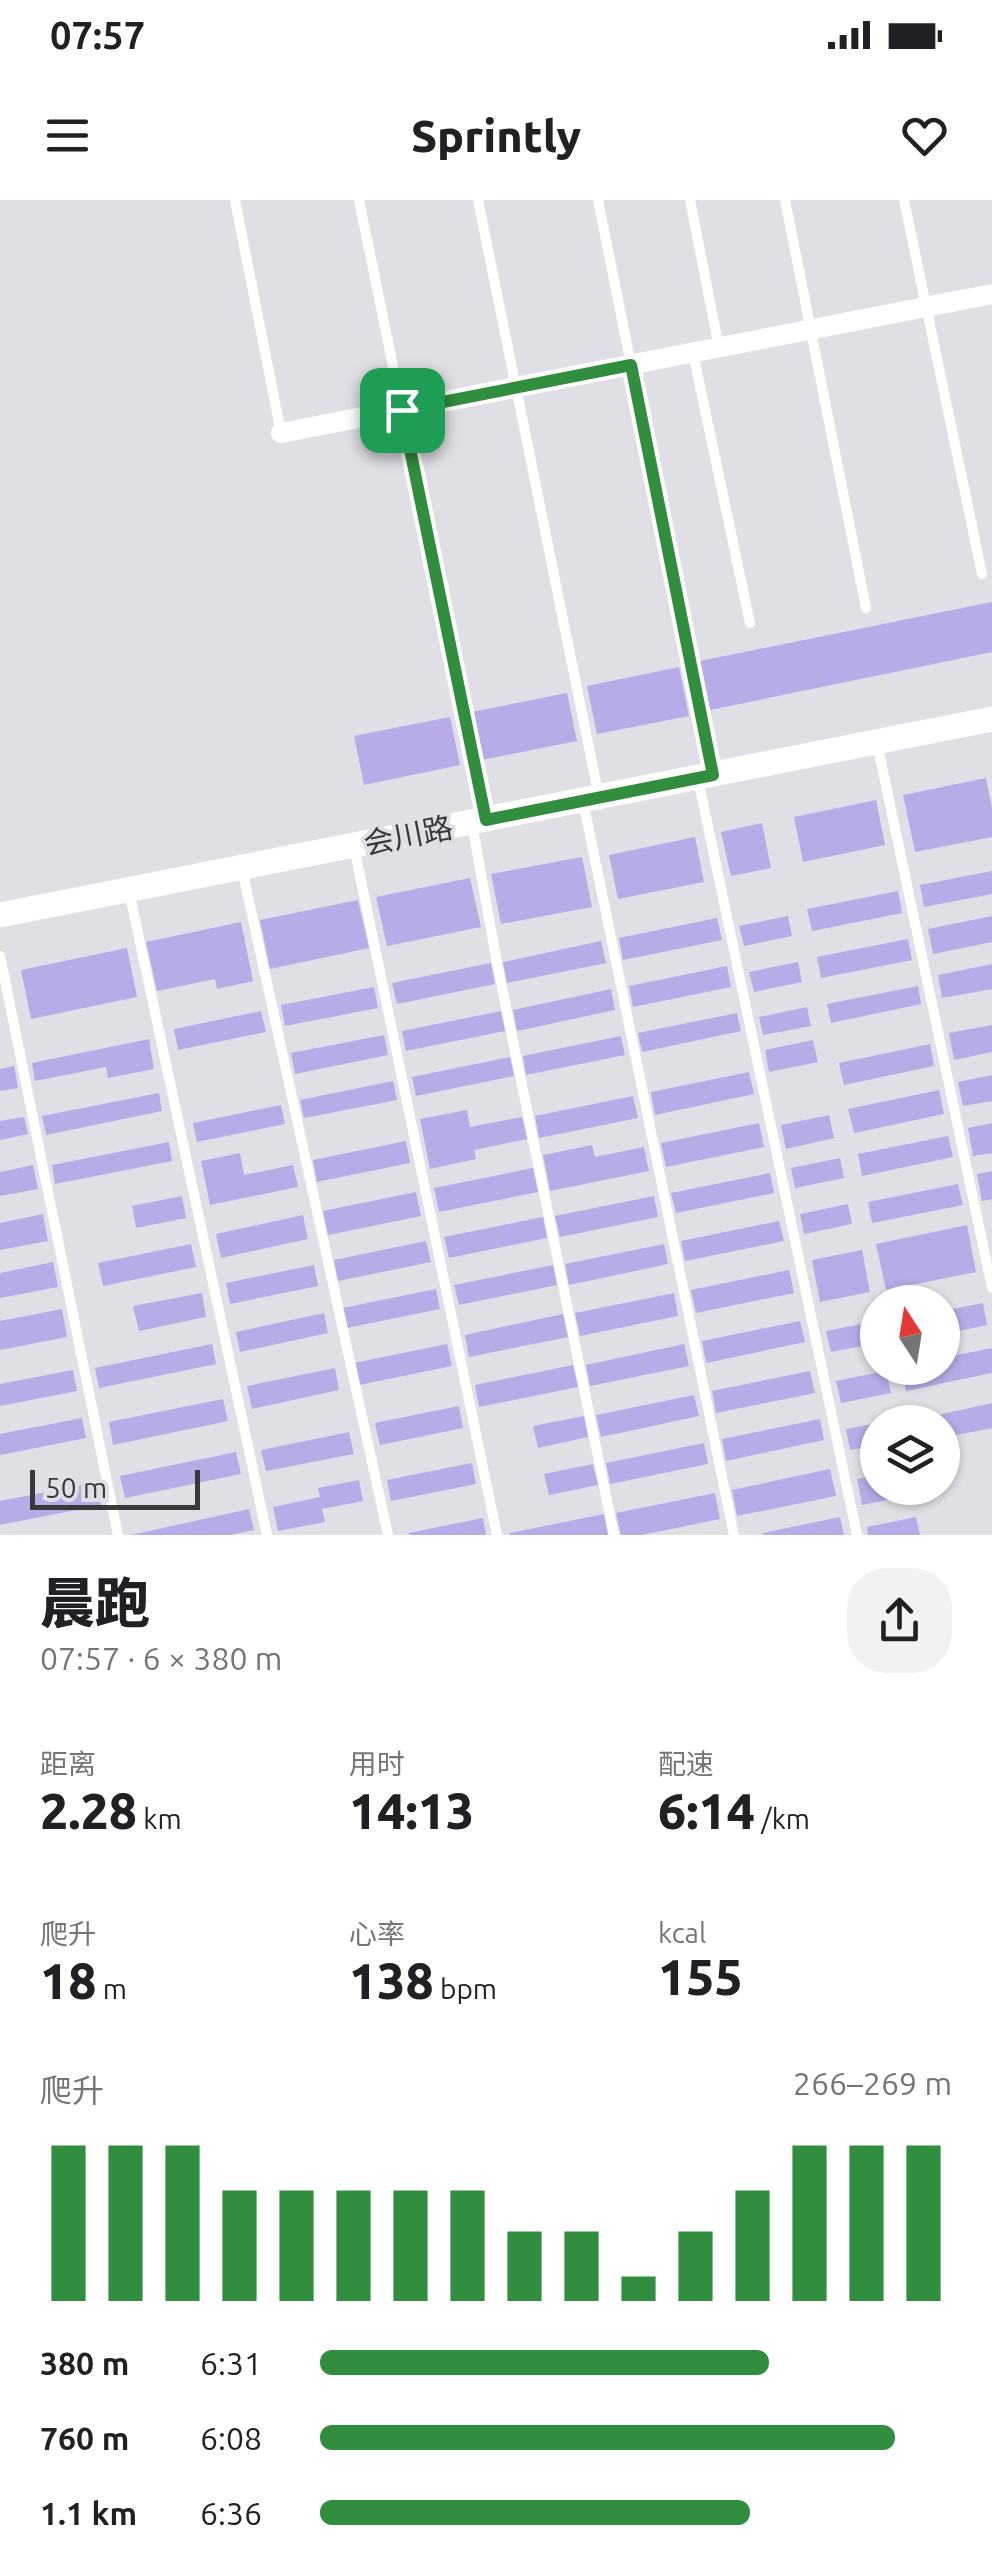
<!DOCTYPE html>
<html lang="zh">
<meta charset="utf-8">
<style>
:root{--surface:#fff;--page:#f2f2f2;--text:#202124;--muted:#757577;--accent:#318e3f}
body{margin:0;font-family:Ubuntu,"Noto Sans SC",sans-serif;background:var(--page);color:var(--text);height:100vh;display:flex;flex-direction:column;font-size:38px;white-space:nowrap}
*{box-sizing:border-box;margin:0}
p{font-size:32px;color:var(--muted)}
.icon{flex:none;width:55px;height:55px;fill:none;stroke:currentColor;stroke-width:2;stroke-linecap:round;stroke-linejoin:round}
.map{position:relative;height:1335px;overflow:hidden}
.panel{display:flex;flex-direction:column;background:var(--surface);flex:1}
.panel>*{flex:none}
.needle{width:65px;rotate:348deg}
.buttons{position:absolute;left:860px;top:1085px;display:grid;gap:20px}
.buttons a{display:grid;place-items:center;width:100px;height:100px;border-radius:50%;background:var(--surface);box-shadow:0 2px 8px #0004;font-size:50px}
.scale{position:absolute;left:30px;bottom:25px;width:170px;box-sizing:border-box;padding-left:10px;border:5px solid #39383b;border-top:0;font-size:28px;line-height:35px;white-space:nowrap;color:#39383b;-webkit-text-stroke:8px #dfdfe5;paint-order:stroke}
.pin{position:absolute;display:grid;place-items:center;width:85px;height:85px;color:#fff;margin:-42px;border-radius:20px;box-shadow:0 5px 15px #0006}
.round{display:grid;place-items:center;flex:none;width:105px;height:105px;border-radius:40px;background:var(--page)}
.head{display:flex;align-items:center;justify-content:space-between;height:170px;padding:0 40px}
h1{font-size:55px;font-weight:800;line-height:75px}
.metrics{display:grid;grid-template-columns:repeat(3,1fr);gap:15px;height:170px;padding:10px 40px}
.metrics div{display:grid;align-content:center}
.metrics b{font-size:50px;font-weight:800}
.metrics small{font-size:28px;font-weight:400}
.metrics p{font-size:28px}
.chart{height:280px;padding:20px 40px}
.chart p{display:flex;justify-content:space-between}
.chart svg{width:100%;height:180px;margin-top:10px;stroke:var(--accent);stroke-width:6}
ul{padding:0 40px;list-style:none;font-size:32px}
li{display:grid;grid-template-columns:160px 120px 1fr;align-items:center;height:75px}
li i{height:25px;border-radius:12px;background:var(--accent)}
.status{display:flex;justify-content:space-between;align-items:center;height:70px;padding:0 50px;background:var(--surface);direction:ltr}
.status svg{height:28px;fill:currentColor}
header{display:flex;justify-content:space-between;align-items:center;height:130px;padding:0 40px;background:var(--surface);font-size:45px;font-weight:800}
.map>svg:first-child{display:block}
.building{fill:#b7ace7}
.lines{fill:none;stroke-linecap:round;stroke-linejoin:round}
.service{stroke:#fff;stroke-width:10}
.minor{stroke:#fff;stroke-width:20}
.tertiary{stroke:#fff;stroke-width:25}
.route-casing{stroke:#fff;stroke-width:20}
.route{stroke:#318e3f;stroke-width:12}
.labels{text-anchor:middle;dominant-baseline:central;stroke-width:8;stroke-linejoin:round;paint-order:stroke}
.street-label{font-size:30px;fill:#39383b;stroke:#dfdfe5}
</style>
<div class="status"><b>07:57</b><svg viewBox="0 0 49 12"><path d="M0 12V9h3v3zM5 12V6h3v6zM10 12V3h3v9zM15 12V0h3v12zM26 1h20v11H26zM47 4h2v5h-2z"/></svg></div>
<header><svg class="icon" aria-label="menu" viewBox="0 0 24 24"><path d="M4 6h16M4 12h16M4 18h16"/></svg>Sprintly<svg class="icon" aria-label="heart" viewBox="0 0 24 24"><path d="M12 20l-8-8c-3-5 5-10 8-4 3-6 11-1 8 4z"/></svg></header>
<div class="map">
<svg width="992" height="1335" viewBox="0 0 992 1335">
<rect width="100%" height="100%" fill="#dfdfe5"/>
<path class="building" d="M992 402V452L710 510 700 461Z
M679 467 689 516 597 534 587 486Z
M567 493 577 541 482 560 472 512Z
M450 517 460 565 364 585 354 536Z
M986 578 992 608V637L915 652 903 595Z
M876 600 885 645 803 662 794 617Z
M762 623 771 668 731 676 721 632Z
M695 637 704 682 618 699 609 655Z
M582 657 592 707 501 724 491 674Z
M992 671V694L924 707 920 685Z
M470 678 481 727 387 746 376 697Z
M898 691 902 713 812 731 807 709Z
M358 700 369 748 270 769 260 720Z
M788 716 792 736 744 746 739 726Z
M992 716V742L933 754 928 729Z
M717 718 722 740 623 760 619 738Z
M241 722 253 781 217 789 215 779 157 791 146 742Z
M908 739 912 760 821 778 817 757Z
M601 741 606 763 507 783 503 762Z
M127 748 137 797 31 819 21 770Z
M798 762 802 782 754 792 749 772Z
M491 763 495 784 397 804 392 783Z
M992 764V789L942 798 938 775Z
M727 766 731 787 633 807 629 786Z
M918 786 921 804 831 823 827 804Z
M374 787 378 808 285 826 281 805Z
M611 789 615 810 517 831 513 810Z
M807 807 811 826 763 835 759 817Z
M261 811 266 832 178 850 174 829Z
M501 811 505 831 406 851 402 831Z
M737 813 741 831 642 852 638 833Z
M992 825V852L954 860 949 833Z
M384 835 388 855 295 874 291 853Z
M621 836 625 855 526 875 523 856Z
M149 839 154 869 108 878 106 867 35 881 32 863Z
M813 840 818 862 769 872 765 850Z
M930 844 934 866 844 885 839 863Z
M510 857 514 876 416 896 412 877Z
M14 866 18 888 0 891V869Z
M749 872 754 894 655 915 651 892Z
M992 875V901L963 906 958 882Z
M393 881 397 900 304 918 300 900Z
M939 890 944 914 854 933 848 909Z
M159 893 162 911 46 935 42 916Z
M633 896 638 918 539 938 535 916Z
M281 905 285 924 197 942 193 923Z
M467 910 470 927 522 917 527 939 474 950 476 959 430 969 420 919Z
M829 915 834 938 786 949 781 925Z
M24 917 28 934 0 940V921Z
M759 923 764 947 666 967 661 943Z
M992 923V953L973 956 968 928Z
M948 936 953 957 862 976 858 954Z
M406 941 410 963 317 982 313 960Z
M169 942 172 961 55 984 52 965Z
M592 945 595 957 644 947 649 971 550 991 543 955Z
M240 953 244 975 293 965 298 987 210 1005 201 961Z
M840 958 844 978 795 988 791 968Z
M33 965 38 989 0 996V972Z
M533 968 538 992 439 1012 434 988Z
M992 971V999L982 1001 977 974Z
M770 973 774 993 676 1013 671 993Z
M958 984 963 1005 872 1023 868 1002Z
M416 992 421 1016 328 1035 323 1011Z
M182 996 186 1018 136 1028 132 1006Z
M654 996 658 1017 560 1037 555 1016Z
M848 1004 852 1024 804 1034 800 1014Z
M43 1014 48 1041 0 1050V1023Z
M303 1015 308 1039 221 1058 216 1034Z
M543 1017 547 1038 449 1058 444 1037Z
M779 1021 784 1041 685 1061 681 1041Z
M967 1025 976 1072 886 1090 876 1044Z
M426 1041 431 1062 338 1081 334 1060Z
M191 1044 196 1067 103 1086 98 1063Z
M664 1044 668 1064 569 1085 565 1064Z
M862 1050 870 1092 820 1102 812 1060Z
M53 1062 58 1087 0 1098V1073Z
M314 1065 318 1086 230 1104 226 1083Z
M553 1065 557 1085 459 1105 454 1085Z
M789 1070 794 1093 696 1113 691 1090Z
M436 1089 440 1109 347 1128 343 1108Z
M202 1093 206 1117 139 1131 133 1106Z
M674 1093 678 1116 580 1136 575 1113Z
M983 1103 987 1125 945 1134 942 1111Z
M62 1109 67 1137 0 1150V1121Z
M324 1113 328 1133 240 1152 236 1132Z
M563 1114 568 1137 469 1157 465 1135Z
M800 1121 805 1142 706 1163 702 1141Z
M876 1121 878 1143 831 1152 826 1131Z
M212 1144 216 1164 99 1188 95 1168Z
M447 1144 452 1166 359 1185 354 1163Z
M684 1144 689 1166 590 1186 586 1165Z
M992 1148V1173L906 1191 902 1168H942V1158Z
M573 1165 578 1187 479 1207 475 1185Z
M335 1168 339 1190 252 1209 247 1186Z
M73 1170 77 1191 0 1206V1184Z
M810 1171 815 1193 716 1213 712 1191Z
M886 1171 891 1193 841 1203 836 1181Z
M694 1195 699 1216 601 1237 596 1215Z
M223 1199 228 1221 113 1245 109 1222Z
M992 1203V1228L942 1238V1222H907Z
M459 1206 463 1228 380 1245 375 1223Z
M584 1216 588 1237 538 1248 533 1226Z
M82 1218 86 1238 0 1255V1234Z
M820 1219 824 1240 726 1261 722 1239Z
M878 1223V1245L850 1250 846 1229Z
M349 1232 354 1254 266 1271 261 1250Z
M704 1243 708 1264 610 1284 606 1263Z
M236 1252 241 1274 125 1298 120 1276Z
M472 1263 476 1284 391 1301 387 1280Z
M593 1264 598 1285 549 1295 544 1274Z
M830 1269 836 1296 737 1316 732 1290Z
M878 1275V1288H910L912 1295 862 1305 857 1279Z
M359 1280 363 1301 322 1309 325 1322 278 1331 273 1307 320 1297 318 1288Z
M97 1282 101 1305 0 1325V1301Z
M715 1293 720 1319 642 1335H621L616 1313Z
M249 1309 254 1330 230 1335H131Z
M604 1314 608 1335H510V1333Z
M840 1317 844 1335H763V1333Z
M916 1317 920 1335H868L867 1327Z
M483 1318 486 1335H409V1333Z"/>
<g class="lines">
<path class="service" d="M235 0 281 233
M359 0 485 616
M478 0 599 597
M598 0 713 573
M690 0 719 148
M785 0 866 408
M904 0 982 374
M693 153 750 423
M877 543 992 1088
M698 579 857 1335
M583 601 734 1335
M472 624 497 763 614 1335
M354 647 497 1335
M242 669 388 1335
M129 691 267 1335
M0 756 118 1335"/>
<path class="minor" d="M281 233 992 94"/>
<path class="tertiary" d="M0 715 992 519"/>
</g>
<g class="lines">
<defs>
<path id="route" d="M631 165 713 575 486 620 402 210Z"/>
</defs>
<use href="#route" class="route-casing"/>
<use href="#route" class="route"/>
</g>
<g class="labels">
<g class="street-label">
<text transform="translate(408 635) rotate(-11)">会川路</text>
</g>
</g>
</svg>
<div class="buttons">
<a><svg class="needle" viewBox="-14 -14 28 28"><path d="M0-13l5 13h-10z" fill="#e53935"/><path d="M0 13l5-13h-10z" fill="#757577"/></svg></a>
<a><svg class="icon" aria-label="layers" viewBox="0 0 24 24"><path d="M12 4l9 5-9 5-9-5zM3 14l9 5 9-5"/></svg></a>
</div>
<div class="scale">50 m</div>
<div class="pin" style="left:402px;top:210px;background:#1e9e55"><svg class="icon" aria-label="arrive" viewBox="0 0 24 24"><path d="M6 21V4h12l-3 4 3 4H6"/></svg></div>
</div>
<section class="panel">
<div class="head"><div><h1>晨跑</h1><p>07:57 · 6 × 380 m</p></div><a class="round"><svg class="icon" aria-label="share" viewBox="0 0 24 24"><path d="M12 15V3M7 8l5-5 5 5M5 13v7h14v-7"/></svg></a></div>
<div class="metrics">
<div><p>距离</p><b>2.28<small> km</small></b></div>
<div><p>用时</p><b>14:13</b></div>
<div><p>配速</p><b>6:14<small> /km</small></b></div>
</div>
<div class="metrics">
<div><p>爬升</p><b>18<small> m</small></b></div>
<div><p>心率</p><b>138<small> bpm</small></b></div>
<div><p>kcal</p><b>155</b></div>
</div>
<div class="chart"><p><span>爬升</span>266–269 m</p>
<svg viewBox="0 0 160 44" preserveAspectRatio="none"><path d="M5 44V6M15 44V6M25 44V6M35 44V17M45 44V17M55 44V17M65 44V17M75 44V17M85 44V27M95 44V27M105 44V38M115 44V27M125 44V17M135 44V6M145 44V6M155 44V6"/></svg>
</div>
<ul>
<li><b>380 m</b>6:31<i style="width:71%"></i></li>
<li><b>760 m</b>6:08<i style="width:91%"></i></li>
<li><b>1.1 km</b>6:36<i style="width:68%"></i></li>
</ul>
</section>
